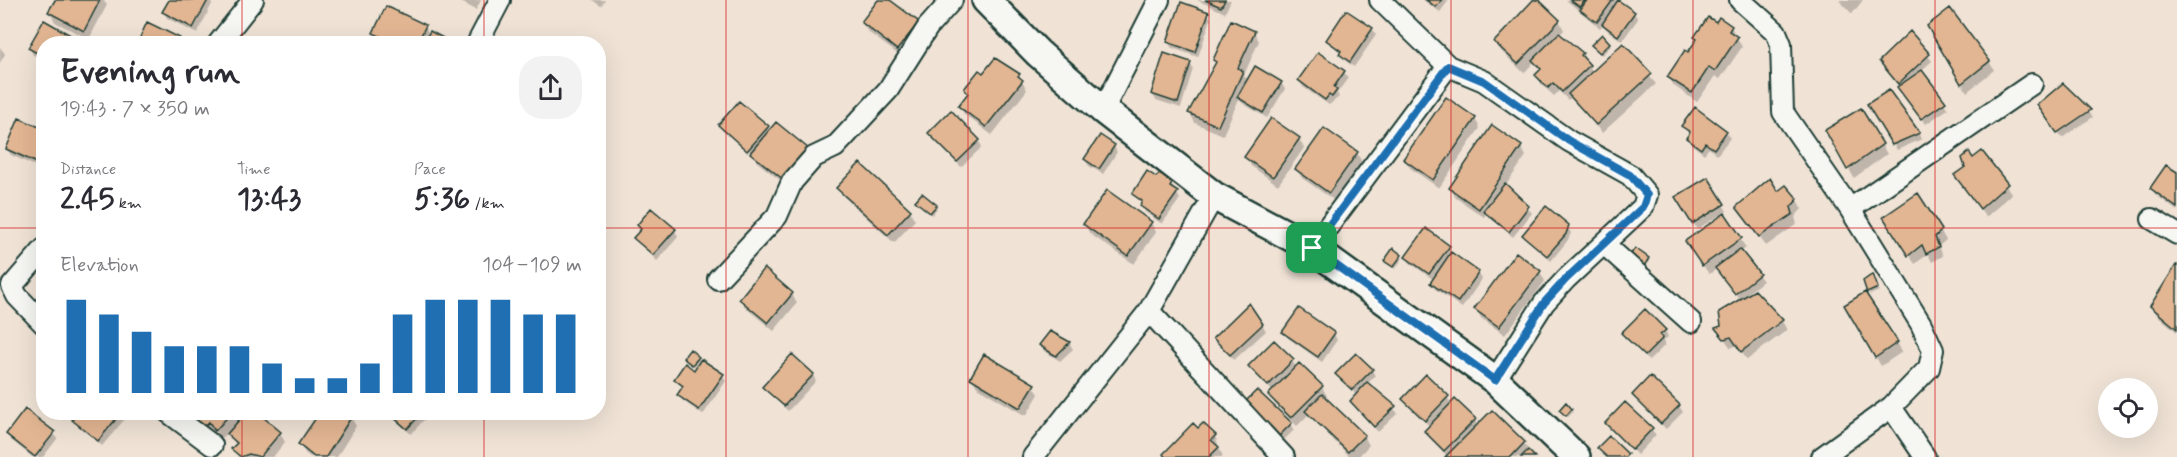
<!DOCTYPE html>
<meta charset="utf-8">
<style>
:root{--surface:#fff;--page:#f2f2f3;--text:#2b2b33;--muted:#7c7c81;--accent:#1f6fb2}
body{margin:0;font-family:Mynerve,sans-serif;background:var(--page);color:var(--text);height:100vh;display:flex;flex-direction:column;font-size:22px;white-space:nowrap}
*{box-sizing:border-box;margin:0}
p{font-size:20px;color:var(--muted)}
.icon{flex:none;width:33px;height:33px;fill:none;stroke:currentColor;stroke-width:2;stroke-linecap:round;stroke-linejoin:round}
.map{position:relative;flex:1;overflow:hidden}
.sheet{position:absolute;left:36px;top:36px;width:570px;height:384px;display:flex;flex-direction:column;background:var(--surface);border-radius:24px;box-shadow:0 6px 24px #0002}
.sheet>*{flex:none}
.controls{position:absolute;left:2098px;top:378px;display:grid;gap:12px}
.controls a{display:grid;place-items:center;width:60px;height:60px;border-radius:50%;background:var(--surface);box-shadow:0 6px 24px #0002;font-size:30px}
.pin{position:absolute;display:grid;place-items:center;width:51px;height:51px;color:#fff;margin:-26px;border-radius:12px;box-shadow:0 3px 9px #0006}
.round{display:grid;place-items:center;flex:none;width:63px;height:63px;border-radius:24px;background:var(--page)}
.head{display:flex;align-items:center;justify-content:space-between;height:102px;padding:0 24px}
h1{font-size:33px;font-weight:800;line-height:45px}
.metrics{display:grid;grid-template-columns:repeat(3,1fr);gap:9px;height:102px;padding:6px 24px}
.metrics div{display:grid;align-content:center}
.metrics b{font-size:30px;font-weight:800}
.metrics small{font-size:16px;font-weight:400}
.metrics p{font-size:16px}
.chart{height:168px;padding:12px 24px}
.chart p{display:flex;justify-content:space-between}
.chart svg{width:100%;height:108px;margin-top:6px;stroke:var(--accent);stroke-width:6}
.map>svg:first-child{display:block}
.shadow{fill:#0003}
.building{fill:#e3b693;stroke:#1f3d34;stroke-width:1.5}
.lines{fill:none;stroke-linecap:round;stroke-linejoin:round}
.street-casing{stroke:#1f3d34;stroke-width:24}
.secondary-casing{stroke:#1f3d34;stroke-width:32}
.street{stroke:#f6f6f2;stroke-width:20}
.secondary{stroke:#f6f6f2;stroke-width:27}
.route-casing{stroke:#fff;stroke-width:12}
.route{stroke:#1f6fb2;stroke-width:8}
.grid{fill:none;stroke:#d62828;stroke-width:1.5;stroke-opacity:0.55}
</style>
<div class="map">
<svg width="2177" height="457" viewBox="0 0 2177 457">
<rect width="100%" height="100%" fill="#f0e3d6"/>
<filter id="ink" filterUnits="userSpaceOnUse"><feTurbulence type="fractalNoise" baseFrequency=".0167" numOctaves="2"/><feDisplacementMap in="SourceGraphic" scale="12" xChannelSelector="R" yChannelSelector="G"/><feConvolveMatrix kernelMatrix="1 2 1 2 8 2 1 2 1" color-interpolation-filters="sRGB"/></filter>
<g filter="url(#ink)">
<path class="shadow" d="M56 0H103L107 5 89 39 55 22 50 12Z
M170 0H210L212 4 197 34 167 18 164 12Z
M457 0H481L476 10Z
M592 0H605L601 6Z
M880 0H888L918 23 923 32 903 58 868 32 862 23Z
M1197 0H1231L1225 13Z
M1423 0H1449L1440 12Z
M1535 0 1559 20 1564 30 1559 35 1582 54 1593 73 1623 46 1656 84 1602 133 1571 97 1568 100 1559 91 1554 96 1542 85 1537 76 1541 71 1535 61 1524 73 1501 51 1496 42Z
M1566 0H1620V2L1634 13 1638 19 1622 41 1607 30 1603 24 1600 28Z
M1839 0H1863L1852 14Z
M1208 13 1211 19 1198 57 1172 48 1168 42Z
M45 22 73 38 77 44H44V60L33 55 30 48Z
M425 26 428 32 451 44H389L378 39 375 32Z
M1929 26 1989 61 1994 70 1967 92Z
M1731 27 1742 47 1720 79 1715 76 1697 102 1674 86 1669 77 1688 54Z
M1372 29 1376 35 1354 67 1344 60 1341 53 1327 40Z
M1254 32 1259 41 1244 75 1248 81 1281 83 1285 89 1267 118 1242 103 1239 99 1223 135 1195 123 1190 113 1217 64 1214 60Z
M1910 33 1932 61 1921 71 1948 109 1926 124 1884 67Z
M1609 44 1611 46 1602 55 1595 48Z
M0 47 5 54 0 63Z
M995 60 1019 75 1027 90 992 135 965 115 959 106 968 95 966 90 984 75Z
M1190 63 1193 69 1181 108 1156 100 1152 94Z
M1344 72 1348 78 1337 93 1339 97 1329 105 1303 87 1299 80Z
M1889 92 1922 139 1897 150 1869 104Z
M1861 110 1887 154 1854 178 1827 130Z
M2089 111 2093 117 2062 138 2042 112Z
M1475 119 1480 128 1439 188 1410 168 1405 159Z
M720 125 768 127 790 188 757 162 753 154 723 131Z
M1683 126 1726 132 1730 138 1717 155 1709 148 1704 154 1691 144 1687 138 1690 135Z
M44 131V170L11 155 7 149Z
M930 133 979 141 982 147 961 167Z
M1299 139 1304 148 1278 185 1251 166 1246 157Z
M1114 146 1117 152 1103 174 1089 166 1085 160Z
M1521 147 1526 156 1506 185 1532 213 1513 237 1486 214 1484 217 1456 198 1450 188Z
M1357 153 1362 162 1335 201 1302 178 1296 169Z
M1981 153 2012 194 1986 217 1956 176Z
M2177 174V211L2155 194 2151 188Z
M1707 179 1727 211 1697 229 1677 197Z
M1171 184 1180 199 1162 224 1145 212 1142 204 1133 194Z
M838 188 910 211 915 220 894 243 844 197Z
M1777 193 1797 200 1802 209 1795 217 1797 224 1766 246 1738 208Z
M1917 195 1946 240 1939 246 1943 256 1932 262 1928 254 1915 264 1890 226Z
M917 202 936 206 937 208 932 215Z
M1725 215 1746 248 1741 252 1763 281 1744 296 1782 321 1787 330 1747 360 1737 345 1731 348 1717 329 1723 327 1741 300 1717 269 1709 274 1692 250Z
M1151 223 1156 232 1134 264 1090 234 1085 225Z
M638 225 675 230 678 237 657 261 635 238 641 231Z
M1567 226 1571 233 1568 240 1551 261 1524 235Z
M1449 247 1451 254 1478 273 1482 279 1462 308 1435 289 1432 283 1434 280 1410 263 1407 257Z
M1401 256 1403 258 1395 269 1386 261Z
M1648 259 1650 261 1645 269 1632 261Z
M2177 267V332L2157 315 2152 306Z
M1540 272 1545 281 1505 335 1481 318 1476 309Z
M1872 276 1879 291 1870 295 1865 282Z
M792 294 797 303 774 331 746 308 740 299Z
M1846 305 1897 342 1902 352 1881 366Z
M1262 324 1266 331 1234 360 1215 338Z
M1665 330 1668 337 1663 341 1665 345 1649 361 1623 333Z
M1284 332 1334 334 1337 340 1322 362 1288 338Z
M1274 342 1297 367 1322 387 1327 396 1324 398 1364 436 1369 445 1358 457H1350L1309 414 1297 426 1275 404 1270 395 1273 392 1250 367Z
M1069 343 1073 349 1060 361 1044 351 1041 345Z
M698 358 700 360 694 367 687 360Z
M1372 370 1375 376 1367 384 1398 413 1378 432 1356 408 1352 401 1357 396 1337 374Z
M695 372 722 375 726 381 703 415 683 401 679 395 683 388 676 380Z
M813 375 816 381 788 411 763 387Z
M972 378 1033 385 1039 394 1026 416 977 387Z
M1633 396 1679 406 1683 412 1666 429Z
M1447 397 1452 405 1475 420 1478 426 1492 412 1524 443 1533 457H1448L1429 437 1426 431 1430 427 1404 399Z
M1625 404 1656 435 1637 455 1607 423Z
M1571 410 1573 412 1568 417 1562 412Z
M1249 411 1290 424 1294 430 1282 442Z
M196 412H255L280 433 285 442 273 457H238L233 449 236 445 228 432 221 439 215 430 208 438Z
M395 412H431L411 434 396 421 393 415Z
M120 414 124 420 102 446 74 420Z
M351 417 356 426 337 457H310L305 453 300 444Z
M1198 430 1215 436 1223 457H1166Z
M54 433 57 439 43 457H32L11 440 7 434Z"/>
<path class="building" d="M55 0H100L84 31 48 12Z
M169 0H208L193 28 162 12Z
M878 0H890L919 22 897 50 861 22Z
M1205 0H1225L1221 7Z
M1426 0H1442L1436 7Z
M1533 0H1539L1560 20 1518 64 1494 42Z
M1570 0H1585L1580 7Z
M1587 0H1613L1597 22 1580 10Z
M1618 0 1635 12 1618 36 1602 24Z
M1181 2 1209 12 1195 52 1167 42Z
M386 6 426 25 417 44H397L373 33Z
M1950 8 1990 61 1961 84 1927 26Z
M1346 10 1373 28 1350 62 1339 54 1341 51 1326 40Z
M1708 17 1716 22 1719 17 1732 26 1729 31 1738 37 1715 71 1709 67 1692 93 1667 77 1685 50 1688 52 1697 39 1694 37Z
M44 20 74 37 70 44H44V57L28 48Z
M1231 20 1255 31 1238 68 1243 71 1218 126 1188 113 1216 62 1213 60Z
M147 22 180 38 177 44H137Z
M430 31 454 44H423Z
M1910 31 1930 54 1898 84 1879 61Z
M1559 33 1583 53 1581 55 1590 65 1562 92 1553 83 1548 88 1535 75 1541 69 1532 60Z
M1602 34 1610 43 1600 53 1591 45Z
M1623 43 1652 74 1596 125 1568 94Z
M1318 52 1345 71 1334 87 1337 90 1332 97 1329 95 1325 100 1298 80Z
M1164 53 1191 62 1178 103 1151 94Z
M995 58 1020 74 1018 76 1023 80 986 127 958 106 968 93 964 89 979 70 983 73Z
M1255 66 1282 82 1263 113 1237 97Z
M1922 70 1946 102 1921 119 1897 87Z
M2063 83 2091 110 2057 133 2037 105Z
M1889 90 1920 133 1892 145 1867 104Z
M1446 97 1476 118 1433 180 1403 159Z
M739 101 769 126 747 151 718 125Z
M1695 107 1727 131 1714 149 1705 143 1701 149 1686 138 1690 132 1681 126Z
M1861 108 1883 144 1847 170 1825 130Z
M951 110 980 140 957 162 928 133Z
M19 118 44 129V166L6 149Z
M1271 118 1300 138 1273 177 1244 157Z
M776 122 809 149 784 180 750 153Z
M1492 125 1522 146 1479 209 1449 188Z
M1324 128 1358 152 1329 193 1295 169Z
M1100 135 1115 145 1099 169 1084 159Z
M1982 151 2008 184 1980 209 1954 175 1965 167 1962 158 1969 152 1973 158Z
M860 163 911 210 888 235 836 188Z
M2166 165 2177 172V208L2150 188Z
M1147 171 1156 177 1159 174 1172 183 1170 187 1178 192 1159 219 1140 206 1142 201 1132 194Z
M1708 177 1725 204 1692 224 1675 197Z
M1770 178 1778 191 1786 185 1798 199 1791 207 1793 214 1759 237 1736 207Z
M1505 183 1529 206 1509 232 1483 211Z
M1107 190 1152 222 1128 256 1083 224Z
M922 193 937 205 930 213 915 201Z
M1918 193 1942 230 1935 237 1939 247 1926 254 1922 245 1908 256 1883 217Z
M1546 206 1569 225 1566 234 1547 256 1522 235Z
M651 208 676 229 653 255 633 238 641 229 637 225Z
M1725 213 1742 238 1702 266 1685 241Z
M1426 228 1450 246 1429 274 1405 257Z
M1393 248 1402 255 1393 267 1384 261Z
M1635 248 1649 258 1643 268 1628 258Z
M1740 249 1760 274 1735 294 1715 268Z
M1451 252 1479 272 1458 302 1430 283Z
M1516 252 1541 271 1499 327 1474 309Z
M2176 265H2177V329L2150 306Z
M764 268 793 293 768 323 739 299Z
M1873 274 1878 288 1867 293 1863 281Z
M1755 290 1783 320 1741 352 1731 337 1724 339 1715 328 1721 326 1719 312Z
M1865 292 1898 342 1875 358 1844 305Z
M1249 303 1263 324 1230 355 1213 338Z
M1299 308 1335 333 1318 357 1282 332Z
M1645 309 1666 330 1660 335 1663 338 1645 356 1621 333Z
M1050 331 1070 342 1056 356 1039 345Z
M1274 340 1294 359 1268 386 1248 366Z
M690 349 699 357 692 365 683 358Z
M1356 353 1373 369 1352 390 1335 374Z
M792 354 814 374 784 406 762 387Z
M984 354 1035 384 1020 408 970 378Z
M701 359 724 374 699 410 677 395 683 386 674 379 685 363 694 370Z
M1299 363 1323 386 1291 418 1268 395Z
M1426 374 1449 396 1425 421 1402 399Z
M1650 376 1680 405 1661 424 1632 395Z
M1367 382 1396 406 1374 427 1350 401Z
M1257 390 1292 423 1278 437 1243 404Z
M1322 394 1365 435 1348 452 1305 411Z
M1455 399 1476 419 1444 451 1424 431Z
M1566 402 1572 409 1566 416 1559 410Z
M1625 402 1653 428 1632 450 1605 423Z
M25 409 55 432 35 457 6 434Z
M1492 410 1525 442 1511 457H1445Z
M79 412H121V413L98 441 72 420Z
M232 412 215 431 209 422 202 429 192 420 198 413Z
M246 412H257L281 432 260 457 249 454 241 457 231 449 237 443 227 434Z
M320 412H348L352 416 326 457H314L298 444Z
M393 412H423L407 429 391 415Z
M1193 423 1198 428 1203 423 1216 435 1211 440 1219 447 1209 457H1165L1163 454Z
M1609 436 1628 454 1625 457H1607L1597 448Z
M1528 450 1535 457H1521Z"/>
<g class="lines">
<defs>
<path id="street" d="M1380 0 1448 66 1484 81 1569 141 1630 175 1647 195 1643 207 1566 279 1544 303 1495 380
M1740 0 1776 32 1781 44 1783 112 1850 209 1921 324 1933 350 1929 368 1891 407 1822 457
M218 44 253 0
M477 44 500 0
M1103 110 1159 0
M1850 209 2032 84
M2152 219 2177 234
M1604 244 1691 322
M1312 248 1448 66
M718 279 777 216 792 182 814 157 835 147 888 90 928 27 952 0
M12 286 17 296 44 324
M12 286 44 249
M1149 311 1284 457
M1891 407 1925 457
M168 412 212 445
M1033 457 1149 311 1214 196"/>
<path id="secondary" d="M986 0 1038 53 1103 110 1214 196 1312 248 1495 380 1576 457"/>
</defs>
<use href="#street" class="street-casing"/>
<use href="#secondary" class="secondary-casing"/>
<use href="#street" class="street"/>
<use href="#secondary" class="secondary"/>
</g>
</g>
<g class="lines" filter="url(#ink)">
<defs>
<path id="route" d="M1448 66 1484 81 1569 141 1630 175 1647 195 1643 207 1566 279 1544 303 1495 380 1312 248Z"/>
</defs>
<use href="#route" class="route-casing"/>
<use href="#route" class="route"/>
</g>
<path class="grid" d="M242 0V44M484 0V44M726 0V457M968 0V457M1209 0V457M1451 0V457M1693 0V457M1935 0V457M0 228H44M598 228H2177M242 412V457M484 412V457"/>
</svg>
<div class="controls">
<a><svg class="icon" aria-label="locate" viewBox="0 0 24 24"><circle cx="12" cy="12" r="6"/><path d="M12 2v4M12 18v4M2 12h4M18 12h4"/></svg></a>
</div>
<div class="pin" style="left:1312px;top:248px;background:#1e9e55"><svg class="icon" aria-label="arrive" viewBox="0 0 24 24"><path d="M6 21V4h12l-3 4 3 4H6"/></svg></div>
<section class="sheet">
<div class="head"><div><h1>Evening run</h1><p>19:43 · 7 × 350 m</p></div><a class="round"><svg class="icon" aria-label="share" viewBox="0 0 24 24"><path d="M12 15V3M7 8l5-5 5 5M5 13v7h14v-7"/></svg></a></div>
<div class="metrics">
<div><p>Distance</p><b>2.45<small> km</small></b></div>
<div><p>Time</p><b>13:43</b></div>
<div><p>Pace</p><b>5:36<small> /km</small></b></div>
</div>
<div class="chart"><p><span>Elevation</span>104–109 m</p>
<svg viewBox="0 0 160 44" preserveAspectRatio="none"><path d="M5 44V6M15 44V12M25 44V19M35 44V25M45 44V25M55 44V25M65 44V32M75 44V38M85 44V38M95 44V32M105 44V12M115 44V6M125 44V6M135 44V6M145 44V12M155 44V12"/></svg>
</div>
</section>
</div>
